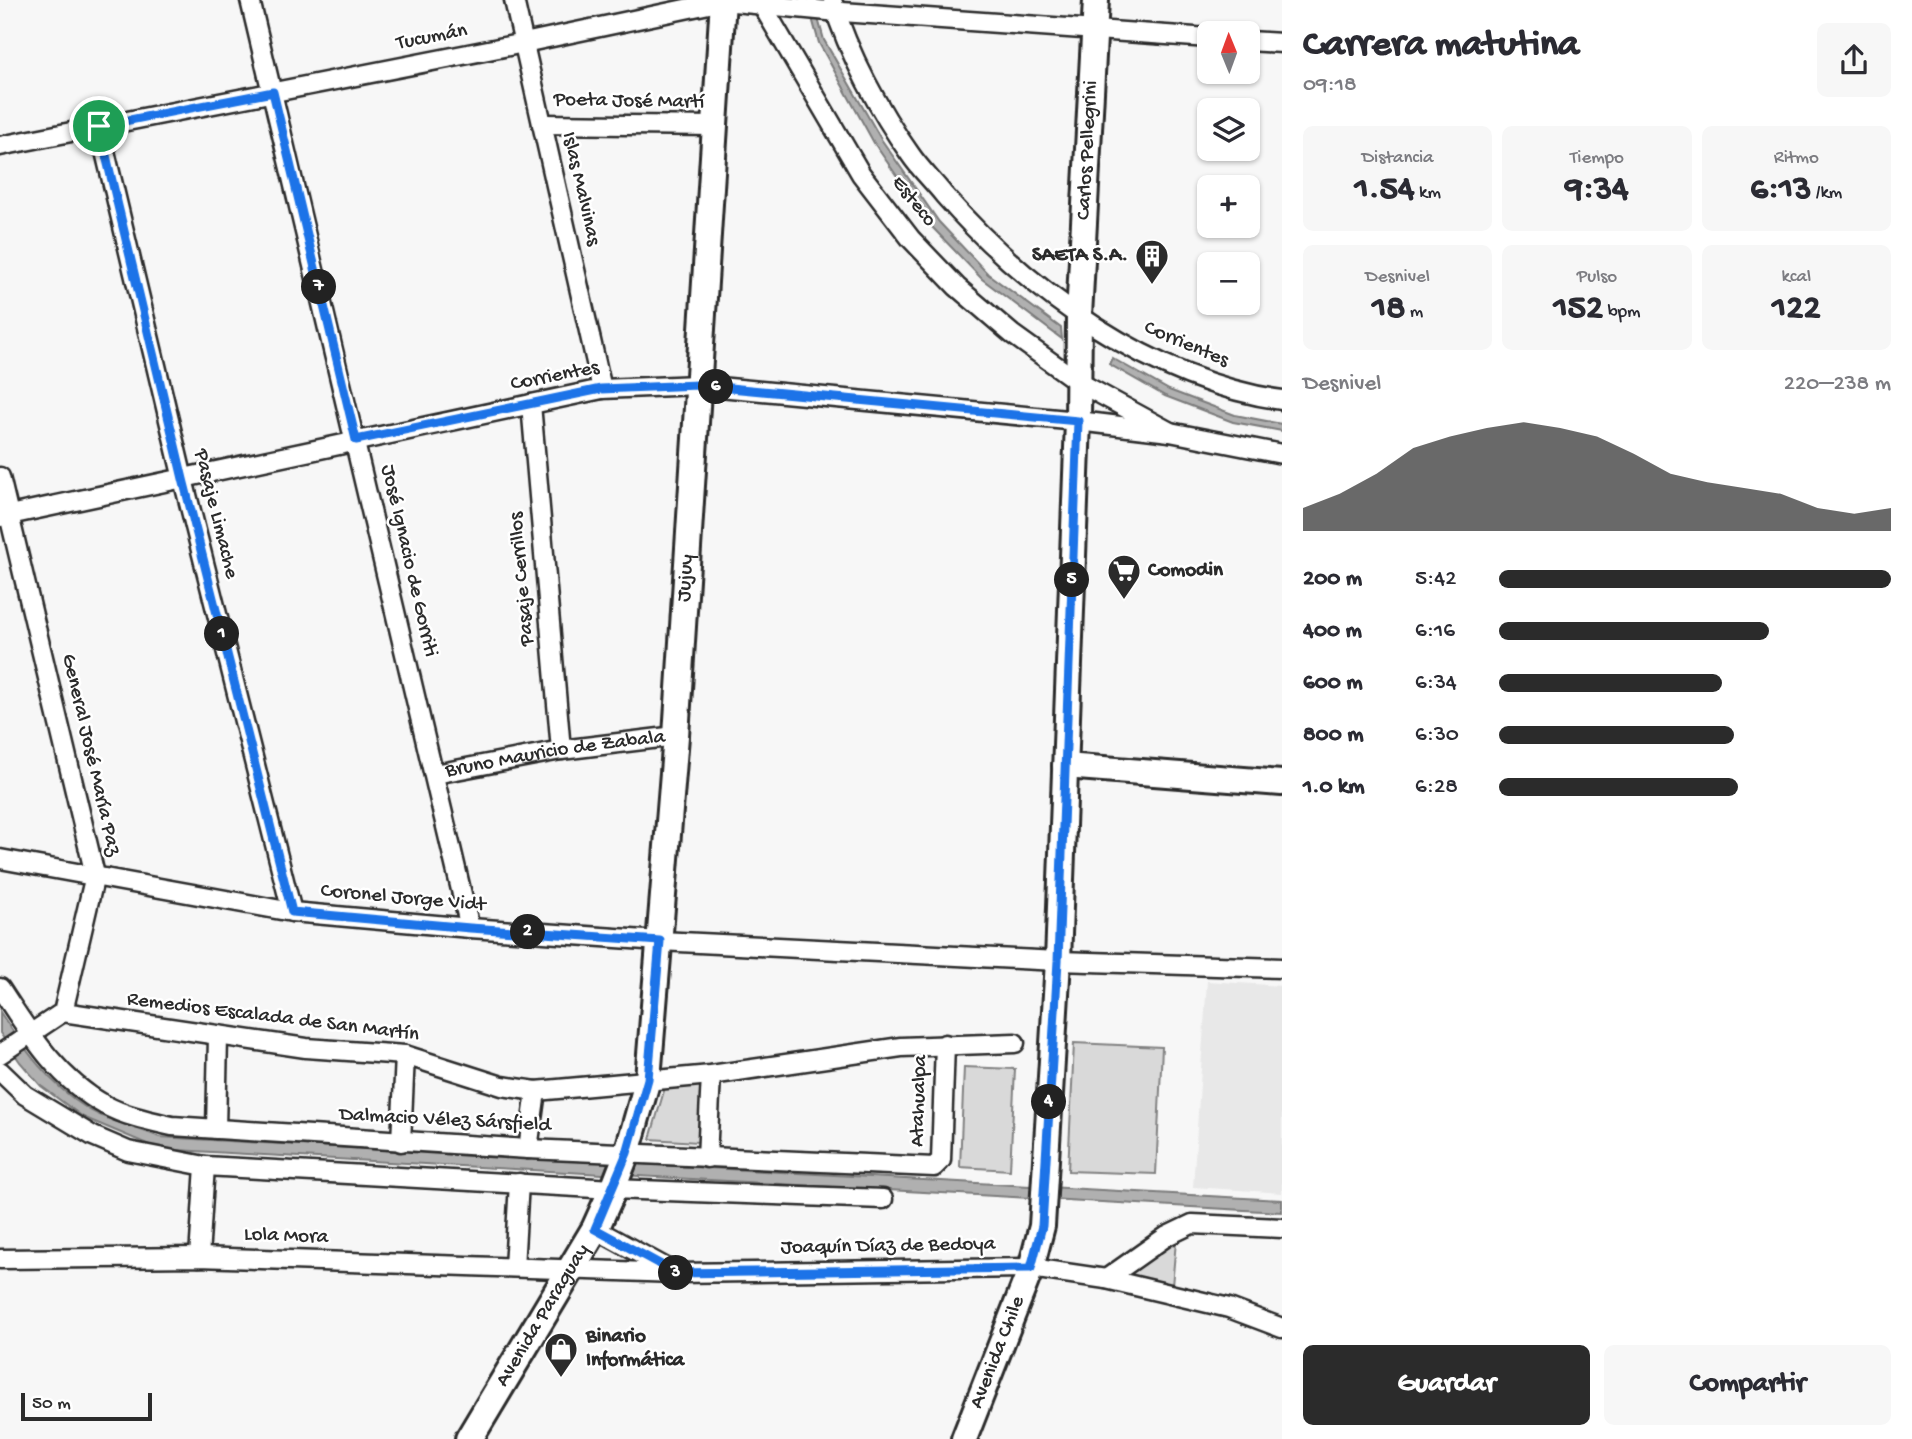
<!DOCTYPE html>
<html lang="es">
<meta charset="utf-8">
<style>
:root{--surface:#fff;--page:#f7f7f7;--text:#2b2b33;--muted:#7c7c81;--accent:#2b2b2b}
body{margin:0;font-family:"Gochi Hand",sans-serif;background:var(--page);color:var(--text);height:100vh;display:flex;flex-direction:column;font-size:26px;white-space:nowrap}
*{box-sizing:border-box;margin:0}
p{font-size:23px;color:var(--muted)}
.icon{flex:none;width:38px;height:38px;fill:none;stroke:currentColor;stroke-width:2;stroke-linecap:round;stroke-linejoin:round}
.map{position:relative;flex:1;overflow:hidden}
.panel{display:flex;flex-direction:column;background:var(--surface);width:630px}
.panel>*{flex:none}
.needle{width:46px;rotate:359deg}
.buttons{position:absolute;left:1197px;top:21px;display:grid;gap:14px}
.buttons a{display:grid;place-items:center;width:63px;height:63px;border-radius:10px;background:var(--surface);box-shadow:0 2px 5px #0004;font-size:35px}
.scale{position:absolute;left:21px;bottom:18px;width:131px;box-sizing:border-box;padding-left:7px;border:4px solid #2b2b2b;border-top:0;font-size:19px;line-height:24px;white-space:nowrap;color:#2b2b2b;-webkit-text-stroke:5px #fff;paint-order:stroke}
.pin{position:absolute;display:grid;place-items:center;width:60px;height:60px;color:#fff;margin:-30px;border:4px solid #fff;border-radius:50%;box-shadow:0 2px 7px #0007}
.km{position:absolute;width:35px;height:35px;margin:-18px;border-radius:50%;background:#222;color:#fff;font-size:19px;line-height:35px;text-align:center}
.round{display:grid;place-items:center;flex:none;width:74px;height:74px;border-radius:10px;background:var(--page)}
.overview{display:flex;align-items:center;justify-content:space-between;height:119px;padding:0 21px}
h1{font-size:38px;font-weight:700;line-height:52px}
.figures{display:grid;grid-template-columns:repeat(3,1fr);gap:10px;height:119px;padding:7px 21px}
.figures div{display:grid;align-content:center;border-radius:10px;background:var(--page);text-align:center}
.figures b{font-size:35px;font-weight:700}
.figures small{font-size:19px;font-weight:400}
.figures p{font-size:19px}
.chart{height:196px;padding:14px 21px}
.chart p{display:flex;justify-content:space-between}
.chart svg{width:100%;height:126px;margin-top:7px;fill:var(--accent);opacity:.7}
.action{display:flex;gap:14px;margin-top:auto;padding:14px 21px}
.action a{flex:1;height:80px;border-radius:10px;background:var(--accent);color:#fff;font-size:28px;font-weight:700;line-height:80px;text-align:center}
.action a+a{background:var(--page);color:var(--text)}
ul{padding:0 21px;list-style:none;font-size:23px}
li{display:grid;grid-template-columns:112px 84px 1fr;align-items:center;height:52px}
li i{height:18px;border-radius:9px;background:var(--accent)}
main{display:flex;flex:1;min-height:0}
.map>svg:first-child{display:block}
.built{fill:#e8e8e8}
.green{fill:#d9d9d9;stroke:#828282;stroke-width:2}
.water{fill:#b0b0b0;stroke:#7b7b7b;stroke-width:2}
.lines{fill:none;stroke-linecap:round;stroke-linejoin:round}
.street-casing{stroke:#2b2b2b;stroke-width:23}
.secondary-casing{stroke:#2b2b2b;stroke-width:30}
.primary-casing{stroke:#2b2b2b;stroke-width:32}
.street{stroke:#fff;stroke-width:18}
.secondary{stroke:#fff;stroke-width:24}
.primary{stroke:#fff;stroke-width:26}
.route-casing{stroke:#fff;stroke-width:14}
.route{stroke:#1a73e8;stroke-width:9}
.labels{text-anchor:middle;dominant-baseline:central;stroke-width:5;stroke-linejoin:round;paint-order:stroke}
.street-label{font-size:21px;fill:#2b2b2b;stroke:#fff}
.poi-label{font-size:21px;font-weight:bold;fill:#2b2b2b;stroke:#fff;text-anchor:start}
</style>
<main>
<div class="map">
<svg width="1282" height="1439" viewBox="0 0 1282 1439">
<rect width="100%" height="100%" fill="#f7f7f7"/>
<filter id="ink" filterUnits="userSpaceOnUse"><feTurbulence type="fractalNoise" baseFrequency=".0143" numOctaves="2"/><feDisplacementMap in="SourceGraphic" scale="14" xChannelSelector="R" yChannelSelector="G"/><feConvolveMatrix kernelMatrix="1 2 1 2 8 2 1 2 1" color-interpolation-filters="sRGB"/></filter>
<g filter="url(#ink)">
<path class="built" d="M1207 981 1282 986V1193L1193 1187Z"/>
<path class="green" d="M1074 1043 1162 1047 1156 1174 1068 1171Z
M964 1067 1015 1069 1010 1170 960 1167Z
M702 1082 698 1142 650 1139 666 1084Z
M1176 1241 1172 1286 1118 1276 1125 1273Z"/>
<path class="water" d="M807 0H813L824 40 881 139 939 222 988 274 1061 328 1062 339 982 279 933 228 874 143 819 43Z
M1112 358 1169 390 1235 415 1282 424V431L1233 422 1165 396 1109 364Z
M0 1012C25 1050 49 1084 88 1109 107 1121 138 1128 159 1137L1282 1200V1212L159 1149 83 1117 41 1086 20 1062 0 1033Z"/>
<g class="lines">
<defs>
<g id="street">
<path d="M250 0 470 928"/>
<path d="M514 0 602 389"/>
<path d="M833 3C848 53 880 112 910 154 920 169 933 181 944 195 1029 292 1151 381 1282 400"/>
<path d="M762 5 861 174 911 239 957 287 1012 334 1080 383 1170 432 1282 454"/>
<path d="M1248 41 1282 43"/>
<path d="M542 124 715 126"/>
<path d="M99 126 183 479 292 912"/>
<path d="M0 146 524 43 723 1 828 11 1209 38"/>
<path d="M531 404 561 750"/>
<path d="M0 477 95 875 63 1012 0 1054"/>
<path d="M0 517 602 389 698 385 1078 421 1170 432"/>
<path id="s1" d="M435 774 561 750 676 736"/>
<path d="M0 859 292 912 470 928 660 941 1058 961 1282 968"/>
<path d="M0 988C29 1032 57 1079 105 1105 125 1116 150 1121 172 1126L528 1149 934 1167 941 1160 945 1044"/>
<path d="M63 1012 306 1048 405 1055 502 1086 536 1091 711 1075 901 1047 1015 1043"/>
<path d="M0 1071 25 1095 93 1136 128 1151 205 1166 613 1189 883 1199"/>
<path d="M216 1129 218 1037"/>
<path d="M401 1142 405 1055"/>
<path d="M528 1149 536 1091"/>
<path d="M707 1158 711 1075"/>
<path d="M595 1229 672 1271"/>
<path d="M199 1257 205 1166"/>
<path d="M0 1259 199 1257 676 1273 1031 1268 1106 1279 1229 1308 1282 1328"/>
<path d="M514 1267 519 1183"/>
<path d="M1106 1279 1167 1236 1192 1224 1282 1228"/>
</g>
<g id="secondary">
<path d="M1065 766 1282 783"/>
<path id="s2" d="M613 1189 627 1153 648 1079 676 736 723 0"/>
<path id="s3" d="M964 1439 1031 1268 1042 1226 1058 961 1078 421 1079 316 1096 0"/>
</g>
<g id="primary">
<path id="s4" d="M469 1439 595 1229 613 1189"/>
</g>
</defs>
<use href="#street" class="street-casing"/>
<use href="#secondary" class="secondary-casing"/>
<use href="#primary" class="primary-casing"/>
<use href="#street" class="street"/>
<use href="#secondary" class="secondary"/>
<use href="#primary" class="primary"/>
</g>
</g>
<g class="lines" filter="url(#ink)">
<defs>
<path id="route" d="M273 92 356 440 601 389 698 385 1078 421 1058 961 1042 1226 1031 1268 676 1273 595 1229 627 1153 648 1079 660 941 470 928 292 912 183 479 99 126Z"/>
</defs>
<use href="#route" class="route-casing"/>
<use href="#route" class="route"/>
</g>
<defs>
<symbol id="building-pin" viewBox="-11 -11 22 30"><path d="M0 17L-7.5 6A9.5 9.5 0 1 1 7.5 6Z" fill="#2b2b2b" stroke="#fff"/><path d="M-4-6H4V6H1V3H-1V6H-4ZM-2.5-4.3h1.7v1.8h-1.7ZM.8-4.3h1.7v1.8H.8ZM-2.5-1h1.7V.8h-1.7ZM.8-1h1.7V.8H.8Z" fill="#fff"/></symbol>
<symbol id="supermarket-pin" viewBox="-11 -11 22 30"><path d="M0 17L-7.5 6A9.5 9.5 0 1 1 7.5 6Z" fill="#2b2b2b" stroke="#fff"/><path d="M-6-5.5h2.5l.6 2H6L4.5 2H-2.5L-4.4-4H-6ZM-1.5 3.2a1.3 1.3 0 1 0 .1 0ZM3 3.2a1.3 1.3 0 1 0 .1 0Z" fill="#fff"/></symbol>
<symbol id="shop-pin" viewBox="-11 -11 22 30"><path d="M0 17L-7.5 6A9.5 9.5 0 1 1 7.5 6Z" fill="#2b2b2b" stroke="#fff"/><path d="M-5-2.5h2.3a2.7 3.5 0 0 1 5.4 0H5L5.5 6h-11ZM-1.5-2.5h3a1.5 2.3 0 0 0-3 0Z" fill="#fff"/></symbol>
</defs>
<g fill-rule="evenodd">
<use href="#building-pin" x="1133" y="237" width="38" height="52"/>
<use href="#supermarket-pin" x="1105" y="552" width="38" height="52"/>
<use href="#shop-pin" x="542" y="1330" width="38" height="52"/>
</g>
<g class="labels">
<g class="street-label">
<text transform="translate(432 38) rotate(-11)">Tucumán</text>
<text transform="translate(629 102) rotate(1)">Poeta José Martí</text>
<text stroke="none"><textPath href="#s3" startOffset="1304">Carlos Pellegrini</textPath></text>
<text transform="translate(580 189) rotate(77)">Islas Malvinas</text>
<text transform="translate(913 202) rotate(51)">Esteco</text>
<text transform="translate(1186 345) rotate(23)">Corrientes</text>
<text transform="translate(555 377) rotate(-11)">Corrientes</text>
<text transform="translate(215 514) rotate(76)">Pasaje Limache</text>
<text transform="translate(408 561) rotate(77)">José Ignacio de Gorriti</text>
<text stroke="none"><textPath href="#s2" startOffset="618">Jujuy</textPath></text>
<text transform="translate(523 579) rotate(-95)">Pasaje Cerrillos</text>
<text transform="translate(90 755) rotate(77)">General José María Paz</text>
<text stroke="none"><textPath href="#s1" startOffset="122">Bruno Mauricio de Zabala</textPath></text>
<text transform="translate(403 899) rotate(5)">Coronel Jorge Vidt</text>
<text transform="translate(273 1018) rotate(7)">Remedios Escalada de San Martín</text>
<text transform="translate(920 1101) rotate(-88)">Atahualpa</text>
<text transform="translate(445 1121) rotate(3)">Dalmacio Vélez Sársfield</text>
<text transform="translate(286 1237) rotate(2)">Lola Mora</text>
<text transform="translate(888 1247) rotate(-1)">Joaquín Díaz de Bedoya</text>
<text stroke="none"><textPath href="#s4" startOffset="144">Avenida Paraguay</textPath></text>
<text stroke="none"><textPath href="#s3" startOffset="93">Avenida Chile</textPath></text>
</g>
<g class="poi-label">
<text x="1128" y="256" text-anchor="end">SAETA S.A.</text>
<text x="1148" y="571">Comodin</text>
<text x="586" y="1337">Binario<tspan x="586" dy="24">Informática</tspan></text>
</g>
</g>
</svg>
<div class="buttons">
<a><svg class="needle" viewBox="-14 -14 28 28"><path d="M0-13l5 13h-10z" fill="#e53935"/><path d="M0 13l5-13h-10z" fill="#7c7c81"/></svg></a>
<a><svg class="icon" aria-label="layers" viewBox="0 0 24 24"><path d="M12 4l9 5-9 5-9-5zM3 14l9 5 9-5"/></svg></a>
<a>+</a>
<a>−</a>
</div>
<div class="scale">50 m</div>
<div class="pin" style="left:99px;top:126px;background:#1e9e55"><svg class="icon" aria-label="arrive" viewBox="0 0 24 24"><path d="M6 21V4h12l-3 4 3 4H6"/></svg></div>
<b class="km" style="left:222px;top:634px">1</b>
<b class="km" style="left:528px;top:932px">2</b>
<b class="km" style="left:676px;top:1273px">3</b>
<b class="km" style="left:1049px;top:1102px">4</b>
<b class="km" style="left:1072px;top:580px">5</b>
<b class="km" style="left:716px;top:387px">6</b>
<b class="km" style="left:319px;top:287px">7</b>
</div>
<section class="panel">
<div class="overview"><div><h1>Carrera matutina</h1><p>09:18</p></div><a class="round"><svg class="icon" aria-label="share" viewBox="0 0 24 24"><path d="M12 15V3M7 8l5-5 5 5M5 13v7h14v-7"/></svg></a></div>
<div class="figures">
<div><p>Distancia</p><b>1.54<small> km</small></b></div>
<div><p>Tiempo</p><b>9:34</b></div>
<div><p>Ritmo</p><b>6:13<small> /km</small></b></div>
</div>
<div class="figures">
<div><p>Desnivel</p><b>18<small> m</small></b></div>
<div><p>Pulso</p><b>152<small> bpm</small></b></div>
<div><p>kcal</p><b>122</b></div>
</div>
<div class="chart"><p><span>Desnivel</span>220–238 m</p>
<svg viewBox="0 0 160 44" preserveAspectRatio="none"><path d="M0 44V36L10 31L20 24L30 15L40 11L50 8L60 6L70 8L80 11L90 17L100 24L110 27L120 29L130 31L140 36L150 38L160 36V44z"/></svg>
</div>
<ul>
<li><b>200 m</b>5:42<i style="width:100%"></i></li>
<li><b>400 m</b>6:16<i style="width:69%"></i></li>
<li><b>600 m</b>6:34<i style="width:57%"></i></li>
<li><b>800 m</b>6:30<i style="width:60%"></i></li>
<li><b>1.0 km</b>6:28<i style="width:61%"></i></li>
</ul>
<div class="action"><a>Guardar</a><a>Compartir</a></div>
</section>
</main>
